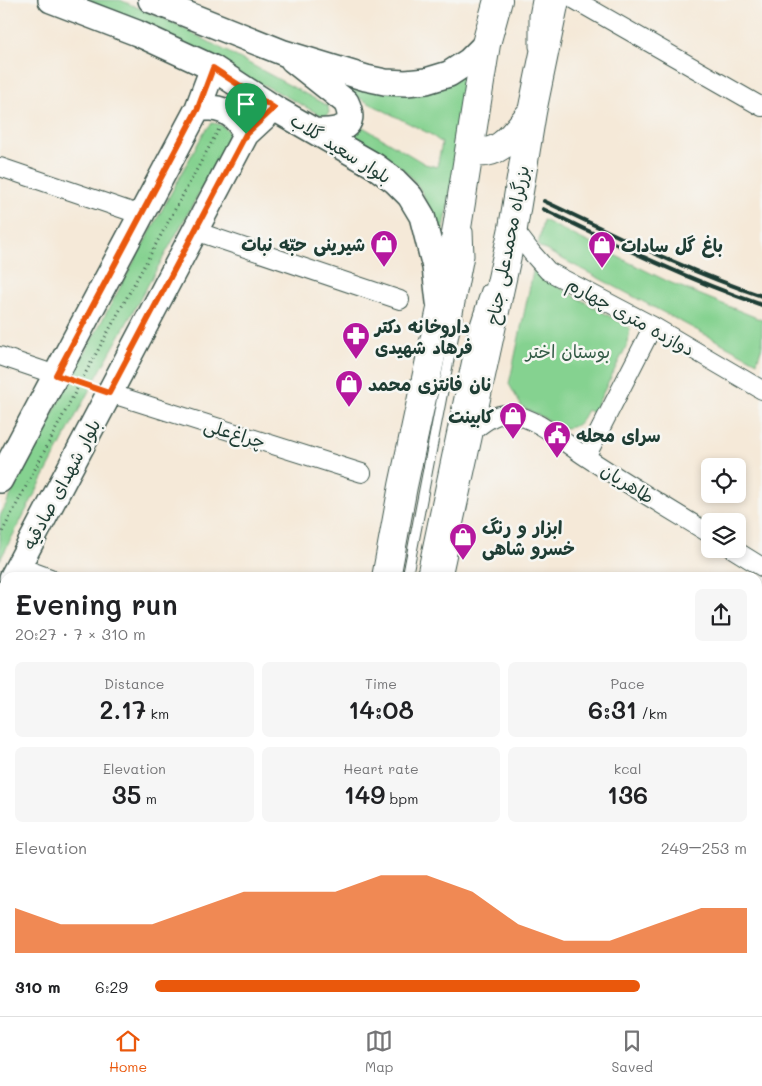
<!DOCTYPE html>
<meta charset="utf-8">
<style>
:root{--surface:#fff;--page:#f6f6f6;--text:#202124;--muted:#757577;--line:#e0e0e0;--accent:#ea580c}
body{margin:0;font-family:Mali,"Playpen Sans Arabic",sans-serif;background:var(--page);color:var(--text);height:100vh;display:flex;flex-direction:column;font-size:19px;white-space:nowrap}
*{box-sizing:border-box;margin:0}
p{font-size:16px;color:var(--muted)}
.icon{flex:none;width:28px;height:28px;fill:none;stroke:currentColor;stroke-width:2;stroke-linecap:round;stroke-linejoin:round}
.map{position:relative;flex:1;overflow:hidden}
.side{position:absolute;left:0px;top:572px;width:762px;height:444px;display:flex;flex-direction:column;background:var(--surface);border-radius:15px 15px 0 0;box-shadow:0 2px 8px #0003}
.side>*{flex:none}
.tools{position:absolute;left:701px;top:458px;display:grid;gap:10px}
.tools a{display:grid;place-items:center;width:45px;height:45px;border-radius:8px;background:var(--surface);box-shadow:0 2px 8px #0003;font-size:25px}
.pin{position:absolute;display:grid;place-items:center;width:42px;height:42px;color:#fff;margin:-51px -21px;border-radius:50% 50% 50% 0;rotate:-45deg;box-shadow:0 0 5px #0007}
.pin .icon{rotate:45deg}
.round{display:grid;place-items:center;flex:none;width:52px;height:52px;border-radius:8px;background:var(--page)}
.head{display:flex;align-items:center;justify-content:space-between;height:85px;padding:0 15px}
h1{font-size:28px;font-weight:600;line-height:38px}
.figures{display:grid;grid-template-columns:repeat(3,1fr);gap:8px;height:85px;padding:5px 15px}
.figures div{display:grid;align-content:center;border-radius:8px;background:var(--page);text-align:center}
.figures b{font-size:25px;font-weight:600}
.figures small{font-size:14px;font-weight:400}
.figures p{font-size:14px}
.chart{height:140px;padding:10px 15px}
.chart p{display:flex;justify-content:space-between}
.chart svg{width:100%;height:90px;margin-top:5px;fill:var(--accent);opacity:.7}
ul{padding:0 15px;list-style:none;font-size:16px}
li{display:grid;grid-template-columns:80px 60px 1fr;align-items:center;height:38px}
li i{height:12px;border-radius:6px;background:var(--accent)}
.menu{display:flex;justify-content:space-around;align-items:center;height:70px;border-top:1px solid var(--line);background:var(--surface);font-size:14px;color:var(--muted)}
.menu a{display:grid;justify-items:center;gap:2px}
.menu .selected{color:var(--accent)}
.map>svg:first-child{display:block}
.green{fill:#85d290;stroke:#528862}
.building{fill:#e9abc6}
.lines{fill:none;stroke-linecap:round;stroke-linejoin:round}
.lane-casing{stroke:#3f574d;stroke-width:11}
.street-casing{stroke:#3f574d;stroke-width:20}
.secondary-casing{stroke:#3f574d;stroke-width:28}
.highway-casing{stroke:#3f574d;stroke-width:30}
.path{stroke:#3f574d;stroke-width:3;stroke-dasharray:1 4;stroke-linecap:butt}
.lane{stroke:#fff;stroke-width:9}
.street{stroke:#fff;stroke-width:18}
.secondary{stroke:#fff;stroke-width:25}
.highway{stroke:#fff;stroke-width:28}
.rail{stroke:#1f3d34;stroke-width:4}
.route-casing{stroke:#fff;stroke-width:10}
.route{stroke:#ea580c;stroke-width:6}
.labels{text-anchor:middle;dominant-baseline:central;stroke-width:5;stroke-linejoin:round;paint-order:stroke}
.street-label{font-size:18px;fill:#1f3d34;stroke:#f6f6f2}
.poi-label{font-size:18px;font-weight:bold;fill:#1f3d34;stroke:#f6f6f2;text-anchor:start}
.park-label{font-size:18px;fill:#335b46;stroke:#f6f6f2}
</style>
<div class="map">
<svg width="762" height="1016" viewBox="0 0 762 1016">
<rect width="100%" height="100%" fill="#f6f6f2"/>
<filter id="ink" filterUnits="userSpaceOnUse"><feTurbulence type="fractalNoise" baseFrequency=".02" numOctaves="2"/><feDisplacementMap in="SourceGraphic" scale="10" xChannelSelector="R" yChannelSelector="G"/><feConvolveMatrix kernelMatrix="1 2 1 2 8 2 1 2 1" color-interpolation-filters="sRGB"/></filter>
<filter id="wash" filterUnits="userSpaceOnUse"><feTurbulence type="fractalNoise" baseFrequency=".0096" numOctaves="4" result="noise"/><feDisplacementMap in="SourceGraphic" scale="20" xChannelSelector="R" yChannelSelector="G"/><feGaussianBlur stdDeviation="1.12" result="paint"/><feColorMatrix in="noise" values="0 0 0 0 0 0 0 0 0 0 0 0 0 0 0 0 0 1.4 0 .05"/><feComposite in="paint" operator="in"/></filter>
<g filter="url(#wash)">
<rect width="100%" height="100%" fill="#f5e9d8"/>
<path class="green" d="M81 0H120L174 23 328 106 329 113 324 117 274 90Z
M298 59 363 87 475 63 440 250C435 235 428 202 421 191 406 166 375 147 349 135L363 127 425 164 437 167 442 143 430 134 361 99Z
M212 123C221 124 225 126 229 133L226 145 91 387 0 560V516L70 380 204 132Z
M543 220 669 282 762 320V346L757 362 538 246Z
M534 267 545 279 630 328 628 343 593 413 587 410C581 421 578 428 564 428L522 407 509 384Z"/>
<g id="blocks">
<path class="building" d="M403 1011H437L442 1016H403Z"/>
</g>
</g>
<g filter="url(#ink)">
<use href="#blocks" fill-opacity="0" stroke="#3f574d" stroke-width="1"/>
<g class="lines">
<defs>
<path id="lane" d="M534 47V16L537 0
M407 578 469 256 468 231
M421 578 473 331 486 290
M346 1016V1011"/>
<path id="street" d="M575 0 762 107
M0 167 141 215
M513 228 532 253 548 271 653 326 762 390
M195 231 400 300
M0 356 56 375
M109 393 362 473
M467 436C479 426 494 412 511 414 538 418 564 443 586 457 627 484 669 509 710 534
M586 457 653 326
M733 549 762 567
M17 566 50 578
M758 620 762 612
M0 722 5 724
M758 725 762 728
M0 907 5 909
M758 907 762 910
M449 1011 453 1016
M615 1011 623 1016"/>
<path id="secondary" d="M51 0 137 33 213 68 274 108 375 166 395 181 410 196 422 216 435 267 439 302
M151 0 284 53 366 78 385 82 406 83 426 81 449 74 469 61 486 44
M293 60 346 102C359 129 337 132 316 131
M198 108C222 106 235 113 246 134
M0 480 198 108 213 68
M12 578 246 134 274 108
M0 604 5 593"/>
<path id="highway" d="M470 151C500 159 515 132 532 112
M386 578 403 486 453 253 486 44 498 0
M437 578 513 228 532 112 555 0
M322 1016 323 1011
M376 1016V1011"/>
</defs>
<use href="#lane" class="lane-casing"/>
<use href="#street" class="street-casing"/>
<use href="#secondary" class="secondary-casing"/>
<use href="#highway" class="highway-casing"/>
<path class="path" d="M0 536 80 383 219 129"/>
<use href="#lane" class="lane"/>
<use href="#street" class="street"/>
<use href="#secondary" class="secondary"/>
<use href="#highway" class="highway"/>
<path class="rail" d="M544 201C616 235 686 271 762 296
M543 209C615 244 686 279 762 305"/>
</g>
</g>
<g class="lines" filter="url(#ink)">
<defs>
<path id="route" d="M213 68 274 108 246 134 109 393 56 375 198 108Z"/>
</defs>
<use href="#route" class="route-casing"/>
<use href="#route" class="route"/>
</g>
<defs>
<symbol id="shop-pin" viewBox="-11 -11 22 30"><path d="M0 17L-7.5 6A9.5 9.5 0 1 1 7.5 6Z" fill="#b5179e" stroke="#f6f6f2"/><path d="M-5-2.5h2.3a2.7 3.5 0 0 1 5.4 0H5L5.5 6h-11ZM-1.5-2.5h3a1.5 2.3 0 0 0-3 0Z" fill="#fff"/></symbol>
<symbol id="pharmacy-pin" viewBox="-11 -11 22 30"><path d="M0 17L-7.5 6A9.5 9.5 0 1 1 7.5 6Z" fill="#b5179e" stroke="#f6f6f2"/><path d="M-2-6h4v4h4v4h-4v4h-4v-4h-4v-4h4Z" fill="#fff"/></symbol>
<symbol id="civic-pin" viewBox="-11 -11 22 30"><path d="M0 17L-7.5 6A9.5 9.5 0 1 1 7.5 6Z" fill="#b5179e" stroke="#f6f6f2"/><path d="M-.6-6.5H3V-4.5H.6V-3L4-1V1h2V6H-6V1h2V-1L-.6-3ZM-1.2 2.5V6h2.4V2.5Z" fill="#fff"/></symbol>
</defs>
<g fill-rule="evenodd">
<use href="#shop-pin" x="368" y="228" width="32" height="43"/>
<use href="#shop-pin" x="586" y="229" width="32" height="43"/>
<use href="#pharmacy-pin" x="340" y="320" width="32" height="43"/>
<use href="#shop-pin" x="333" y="368" width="32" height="43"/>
<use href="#shop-pin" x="497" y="400" width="32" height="43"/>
<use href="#civic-pin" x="541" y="419" width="32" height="43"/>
<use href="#shop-pin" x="447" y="521" width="32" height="43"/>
</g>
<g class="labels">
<g class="street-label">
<text transform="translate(341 148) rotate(32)">بلوار سعید گلاب</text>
<text transform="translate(507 245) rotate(-79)">بزرگراه محمدعلی جناح</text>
<text transform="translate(631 316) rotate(29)">دوازده متری چهارم</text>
<text transform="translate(235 433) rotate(17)">چراغ‌علی</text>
<text transform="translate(628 483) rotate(32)">طاهریان</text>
<text transform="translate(61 484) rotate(-62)">بلوار شهدای صادقیه</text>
</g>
<g class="poi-label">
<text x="365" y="244" text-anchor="end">شیرینی حبّه نبات</text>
<text x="621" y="245">باغ گل سادات</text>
<text x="375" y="326">داروخانه دکتر<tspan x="375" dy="21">فرهاد شهیدی</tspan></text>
<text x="368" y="384">نان فانتزی محمد</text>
<text x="494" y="416" text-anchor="end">کابینت</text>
<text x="576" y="435">سرای محله</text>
<text x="482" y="527">ابزار و رنگ<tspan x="482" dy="21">خسرو شاهی</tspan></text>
</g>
<g class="park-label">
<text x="568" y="351">بوستان اختر</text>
</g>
</g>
</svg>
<div class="tools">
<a><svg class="icon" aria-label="locate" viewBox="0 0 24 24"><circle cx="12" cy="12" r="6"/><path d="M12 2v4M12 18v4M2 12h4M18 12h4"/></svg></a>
<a><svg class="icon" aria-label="layers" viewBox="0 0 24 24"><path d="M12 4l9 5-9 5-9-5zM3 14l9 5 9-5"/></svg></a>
</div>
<div class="pin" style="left:246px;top:134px;background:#1e9e55"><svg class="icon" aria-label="arrive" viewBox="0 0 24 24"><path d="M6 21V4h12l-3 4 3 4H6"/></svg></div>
<section class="side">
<div class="head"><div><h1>Evening run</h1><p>20:27 · 7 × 310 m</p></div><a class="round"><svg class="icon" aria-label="share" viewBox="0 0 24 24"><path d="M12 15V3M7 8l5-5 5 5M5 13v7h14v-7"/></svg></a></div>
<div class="figures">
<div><p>Distance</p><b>2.17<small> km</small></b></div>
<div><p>Time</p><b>14:08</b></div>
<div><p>Pace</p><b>6:31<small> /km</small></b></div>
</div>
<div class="figures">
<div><p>Elevation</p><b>35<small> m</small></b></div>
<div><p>Heart rate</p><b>149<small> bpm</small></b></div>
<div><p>kcal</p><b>136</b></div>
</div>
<div class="chart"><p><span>Elevation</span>249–253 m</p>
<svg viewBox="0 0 160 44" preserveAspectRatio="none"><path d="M0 44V22L10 30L20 30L30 30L40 22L50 14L60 14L70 14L80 6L90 6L100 14L110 30L120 38L130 38L140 30L150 22L160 22V44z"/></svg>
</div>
<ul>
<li><b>310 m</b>6:29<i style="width:82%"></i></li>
</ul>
</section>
</div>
<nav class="menu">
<a class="selected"><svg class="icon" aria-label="home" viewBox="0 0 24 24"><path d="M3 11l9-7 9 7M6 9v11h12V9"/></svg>Home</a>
<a><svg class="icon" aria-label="map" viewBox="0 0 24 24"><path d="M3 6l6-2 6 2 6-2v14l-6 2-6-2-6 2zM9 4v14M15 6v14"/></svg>Map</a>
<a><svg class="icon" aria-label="saved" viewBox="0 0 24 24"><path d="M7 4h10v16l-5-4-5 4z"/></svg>Saved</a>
</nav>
